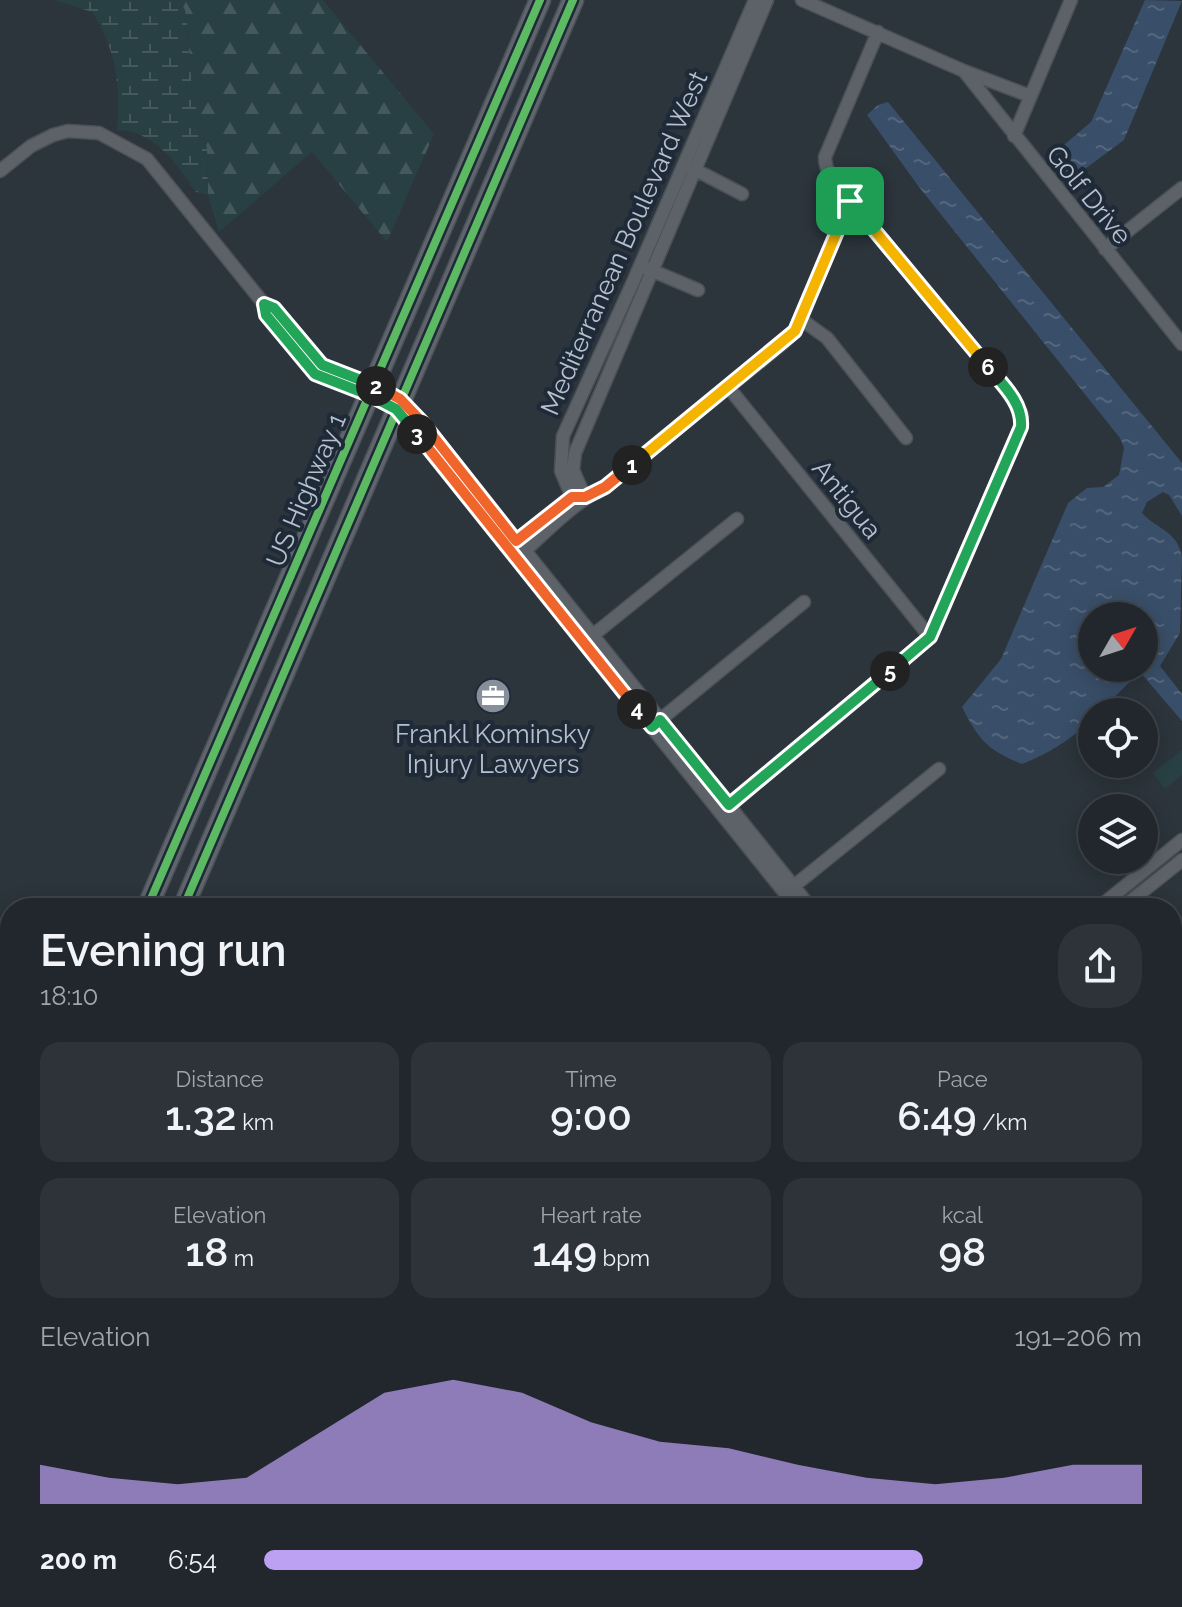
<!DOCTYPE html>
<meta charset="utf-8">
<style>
:root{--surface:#21272d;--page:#2d3339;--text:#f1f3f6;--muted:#a2a5aa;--line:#3e4449;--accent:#bca0f2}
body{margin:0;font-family:Raleway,sans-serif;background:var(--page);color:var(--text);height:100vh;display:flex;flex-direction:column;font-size:30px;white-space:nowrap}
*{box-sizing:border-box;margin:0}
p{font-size:26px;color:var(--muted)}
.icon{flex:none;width:44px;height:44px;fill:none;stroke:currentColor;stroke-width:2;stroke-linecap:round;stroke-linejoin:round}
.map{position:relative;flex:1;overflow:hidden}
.side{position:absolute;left:0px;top:898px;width:1182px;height:710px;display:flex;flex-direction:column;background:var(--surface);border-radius:32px 32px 0 0;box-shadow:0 4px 20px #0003,0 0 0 2px var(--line)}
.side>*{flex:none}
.needle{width:52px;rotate:51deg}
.buttons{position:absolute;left:1078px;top:602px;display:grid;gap:16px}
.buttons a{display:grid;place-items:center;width:80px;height:80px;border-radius:50%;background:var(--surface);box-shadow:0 4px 20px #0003,0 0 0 2px var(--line);font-size:40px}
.pin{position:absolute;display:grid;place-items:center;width:68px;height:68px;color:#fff;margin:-34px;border-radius:16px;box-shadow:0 4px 12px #0006}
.km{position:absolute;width:40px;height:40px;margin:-20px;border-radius:50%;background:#222;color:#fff;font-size:22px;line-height:40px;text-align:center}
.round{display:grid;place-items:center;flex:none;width:84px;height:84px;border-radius:32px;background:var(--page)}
.headline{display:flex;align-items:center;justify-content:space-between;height:136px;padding:0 40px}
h1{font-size:44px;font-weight:600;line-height:60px}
.stats{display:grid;grid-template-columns:repeat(3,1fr);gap:12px;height:136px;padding:8px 40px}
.stats div{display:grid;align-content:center;border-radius:20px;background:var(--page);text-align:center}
.stats b{font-size:40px;font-weight:600}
.stats small{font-size:22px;font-weight:400}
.stats p{font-size:22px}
.chart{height:224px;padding:16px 40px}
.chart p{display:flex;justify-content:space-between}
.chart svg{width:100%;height:144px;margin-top:8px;fill:var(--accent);opacity:.7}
ul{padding:0 40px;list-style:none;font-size:26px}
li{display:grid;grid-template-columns:128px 96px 1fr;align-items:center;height:60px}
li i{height:20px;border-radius:10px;background:var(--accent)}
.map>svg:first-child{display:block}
.forest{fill:url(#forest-firs)}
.wetland{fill:url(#wetland-marsh)}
.pitch{fill:#283f43}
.water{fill:url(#water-ripples);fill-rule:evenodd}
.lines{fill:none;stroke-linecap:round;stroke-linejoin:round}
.street-casing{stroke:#4b5056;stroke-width:15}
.secondary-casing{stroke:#4b5056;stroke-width:21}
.primary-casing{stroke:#4a5059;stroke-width:23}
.street{stroke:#5d6269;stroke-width:12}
.secondary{stroke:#61666e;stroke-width:18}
.primary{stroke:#5f656b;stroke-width:20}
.cycleway-casing{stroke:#1e2a38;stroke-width:13}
.cycleway{stroke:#5cba63;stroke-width:8}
.split-1-casing{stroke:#fff;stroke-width:16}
.split-2-casing{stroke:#fff;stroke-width:16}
.split-3-casing{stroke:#fff;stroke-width:16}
.split-4-casing{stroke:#fff;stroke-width:16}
.split-5-casing{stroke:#fff;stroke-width:16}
.split-6-casing{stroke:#fff;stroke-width:16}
.split-7-casing{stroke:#fff;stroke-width:16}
.split-1{stroke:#f5b400;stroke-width:10}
.split-2{stroke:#f0652b;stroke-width:10}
.split-3{stroke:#22a559;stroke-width:10}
.split-4{stroke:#f0652b;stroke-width:10}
.split-5{stroke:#22a559;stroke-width:10}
.split-6{stroke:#22a559;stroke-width:10}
.split-7{stroke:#f5b400;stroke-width:10}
.labels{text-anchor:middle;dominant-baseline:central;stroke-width:8;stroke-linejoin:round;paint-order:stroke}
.street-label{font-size:26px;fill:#b7c0cc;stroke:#1e2a38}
.poi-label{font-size:26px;fill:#b7c0cc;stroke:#1e2a38}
</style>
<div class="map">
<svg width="1182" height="1607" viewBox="0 0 1182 1607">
<defs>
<pattern id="forest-firs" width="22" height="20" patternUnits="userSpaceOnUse" patternTransform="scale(2)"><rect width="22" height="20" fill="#283f43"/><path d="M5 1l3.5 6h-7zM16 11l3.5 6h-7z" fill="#45595d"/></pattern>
<pattern id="wetland-marsh" width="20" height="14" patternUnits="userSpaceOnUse" patternTransform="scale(2)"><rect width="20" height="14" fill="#283f43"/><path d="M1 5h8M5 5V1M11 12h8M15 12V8" fill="none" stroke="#45595d"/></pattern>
<pattern id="water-ripples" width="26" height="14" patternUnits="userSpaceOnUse" patternTransform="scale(2)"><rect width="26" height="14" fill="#394e68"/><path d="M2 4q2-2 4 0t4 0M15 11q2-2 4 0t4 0" fill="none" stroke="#53667c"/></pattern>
</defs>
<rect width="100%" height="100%" fill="#2c343c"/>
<path class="forest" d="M179 0H323L434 134 387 242 312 152 219 232 208 195 207 149 192 92 188 29Z
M1182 1475V1607H1128L1132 1598H1172V1500Z
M0 1598 182 1607H0Z"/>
<path class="wetland" d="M54 0H179L185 10 188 29 192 92 207 149 208 195 196 192C176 164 156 131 117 130 121 86 116 49 92 12Z
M1172 1404 1182 1416V1475L1172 1500Z
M419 1598H519L524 1607H416Z
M959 1598H1132L1128 1607H954Z"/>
<path class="pitch" d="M1182 750V775L1165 789 1153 773Z"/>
<path class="water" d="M1145 0 1182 1 1124 140 1070 180 1051 156 1091 122Z
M888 102 1182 463V516L1169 495 1163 492 1147 502 1142 513C1159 531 1177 530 1182 557L1180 633 1160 666 1182 694V721L1140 672 1099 712H1092V719C1072 739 1048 754 1022 764 987 750 979 740 962 707L1001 659 1068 503 1087 488 1103 487 1119 475 1124 448 1120 438 919 187 867 115 878 105ZM1144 616V668H1092V616Z
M1182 1293V1326L1172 1334V1310Z"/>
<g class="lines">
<defs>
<path id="street" d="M802 0 964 71 1030 96
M964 71 1182 344
M1014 136 1071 0
M690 167 742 194
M0 171 31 146 53 135 68 131 99 133 147 159 264 304 274 308 322 365 373 385 400 399 422 422 811 908
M1105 249 1182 188
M646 268 698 290
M264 304 266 315 315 374 369 395 396 409 797 908
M802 320 827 338 906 438
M729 388 930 637
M575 504 561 471 563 436 633 282 755 0
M511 545 565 501 572 497H585L573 470 575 453 767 0
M519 556C545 533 574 502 605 487L783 343 795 331 850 201C839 187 825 175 825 157L878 32
M587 640 737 519
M655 724 804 602
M722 810 930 637 1021 427 1022 415 1008 392 850 201
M789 890 939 769
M1050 908H1062
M1098 908 1182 840
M1122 908 1182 860
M1172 1076 1182 1088
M1172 1166 1182 1158
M1172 1366 1182 1378
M593 1598 597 1607
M211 1607 248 1598
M288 1607 317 1598
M850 1607 856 1598"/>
<path id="secondary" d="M0 1256 10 1264
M187 1598 189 1607
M208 1598 209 1607"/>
<path id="primary" d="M147 908 540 0
M183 908 573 0
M0 1248 10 1224
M0 1327 10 1303"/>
</defs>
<use href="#street" class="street-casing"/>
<use href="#secondary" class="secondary-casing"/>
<use href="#primary" class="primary-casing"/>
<use href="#street" class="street"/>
<use href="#secondary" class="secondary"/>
<use href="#primary" class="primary"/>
<defs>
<path id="cycleway" d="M147 908 540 0
M183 908 573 0"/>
</defs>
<use href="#cycleway" class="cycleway-casing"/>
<use href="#cycleway" class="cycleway"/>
</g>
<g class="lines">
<defs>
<path id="split-1" d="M632 465 795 331 850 201"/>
<path id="split-2" d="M376 386 400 399 422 422 516 541 572 497H585L605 487 632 465"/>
<path id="split-3" d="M376 386 322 365 274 308 264 304 266 315 315 374 369 395 396 409 417 434"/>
<path id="split-4" d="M417 434 637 709"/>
<path id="split-5" d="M637 709 652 727 660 720 729 805 890 671"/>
<path id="split-6" d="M890 671 930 637 1021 427C1023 403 1003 385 988 367"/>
<path id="split-7" d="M850 201 988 367"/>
</defs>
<use href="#split-1" class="split-1-casing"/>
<use href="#split-2" class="split-2-casing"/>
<use href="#split-3" class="split-3-casing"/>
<use href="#split-4" class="split-4-casing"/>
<use href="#split-5" class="split-5-casing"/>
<use href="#split-6" class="split-6-casing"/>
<use href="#split-7" class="split-7-casing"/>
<use href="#split-1" class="split-1"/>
<use href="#split-2" class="split-2"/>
<use href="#split-3" class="split-3"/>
<use href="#split-4" class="split-4"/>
<use href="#split-5" class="split-5"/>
<use href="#split-6" class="split-6"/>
<use href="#split-7" class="split-7"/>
</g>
<defs>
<symbol id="office-disc" viewBox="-11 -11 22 22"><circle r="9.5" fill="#868f9a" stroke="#1e2a38"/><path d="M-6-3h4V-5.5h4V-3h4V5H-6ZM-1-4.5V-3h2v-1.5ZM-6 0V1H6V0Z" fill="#fff"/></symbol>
</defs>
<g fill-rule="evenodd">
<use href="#office-disc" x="473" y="676" width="40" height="40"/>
</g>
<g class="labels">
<g class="street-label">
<text transform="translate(1089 195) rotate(51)">Golf Drive</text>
<text transform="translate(624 243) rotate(-66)">Mediterranean Boulevard West</text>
<text transform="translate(306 490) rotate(-67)">US Highway 1</text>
<text transform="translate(847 499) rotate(51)">Antigua</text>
</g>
<g class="poi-label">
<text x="493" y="734">Frankl Kominsky<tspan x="493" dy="30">Injury Lawyers</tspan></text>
</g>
</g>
</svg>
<div class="buttons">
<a><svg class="needle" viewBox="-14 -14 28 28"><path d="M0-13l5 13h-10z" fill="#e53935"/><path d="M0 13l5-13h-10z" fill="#a2a5aa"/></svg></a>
<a><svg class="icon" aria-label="locate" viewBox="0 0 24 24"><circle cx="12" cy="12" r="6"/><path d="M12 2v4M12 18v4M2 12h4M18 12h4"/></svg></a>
<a><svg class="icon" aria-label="layers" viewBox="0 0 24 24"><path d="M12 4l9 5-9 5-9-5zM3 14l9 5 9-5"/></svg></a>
</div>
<div class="pin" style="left:850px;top:201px;background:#1e9e55"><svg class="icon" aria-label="arrive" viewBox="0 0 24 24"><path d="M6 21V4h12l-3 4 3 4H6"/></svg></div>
<b class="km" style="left:632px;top:465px">1</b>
<b class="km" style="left:376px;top:386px">2</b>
<b class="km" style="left:417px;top:434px">3</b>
<b class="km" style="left:637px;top:709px">4</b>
<b class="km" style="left:890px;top:671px">5</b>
<b class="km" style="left:988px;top:367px">6</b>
<section class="side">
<div class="headline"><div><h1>Evening run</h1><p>18:10</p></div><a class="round"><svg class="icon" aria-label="share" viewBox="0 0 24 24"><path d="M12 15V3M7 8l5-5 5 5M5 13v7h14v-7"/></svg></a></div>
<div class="stats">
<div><p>Distance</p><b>1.32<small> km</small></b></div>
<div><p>Time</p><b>9:00</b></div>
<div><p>Pace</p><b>6:49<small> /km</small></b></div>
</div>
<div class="stats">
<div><p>Elevation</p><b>18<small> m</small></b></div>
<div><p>Heart rate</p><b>149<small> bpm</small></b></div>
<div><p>kcal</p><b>98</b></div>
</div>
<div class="chart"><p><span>Elevation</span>191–206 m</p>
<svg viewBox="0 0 160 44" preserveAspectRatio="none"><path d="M0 44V32L10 36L20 38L30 36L40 23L50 10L60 6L70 10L80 19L90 25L100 27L110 32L120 36L130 38L140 36L150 32L160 32V44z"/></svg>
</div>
<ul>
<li><b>200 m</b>6:54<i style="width:75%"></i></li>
</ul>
</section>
</div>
